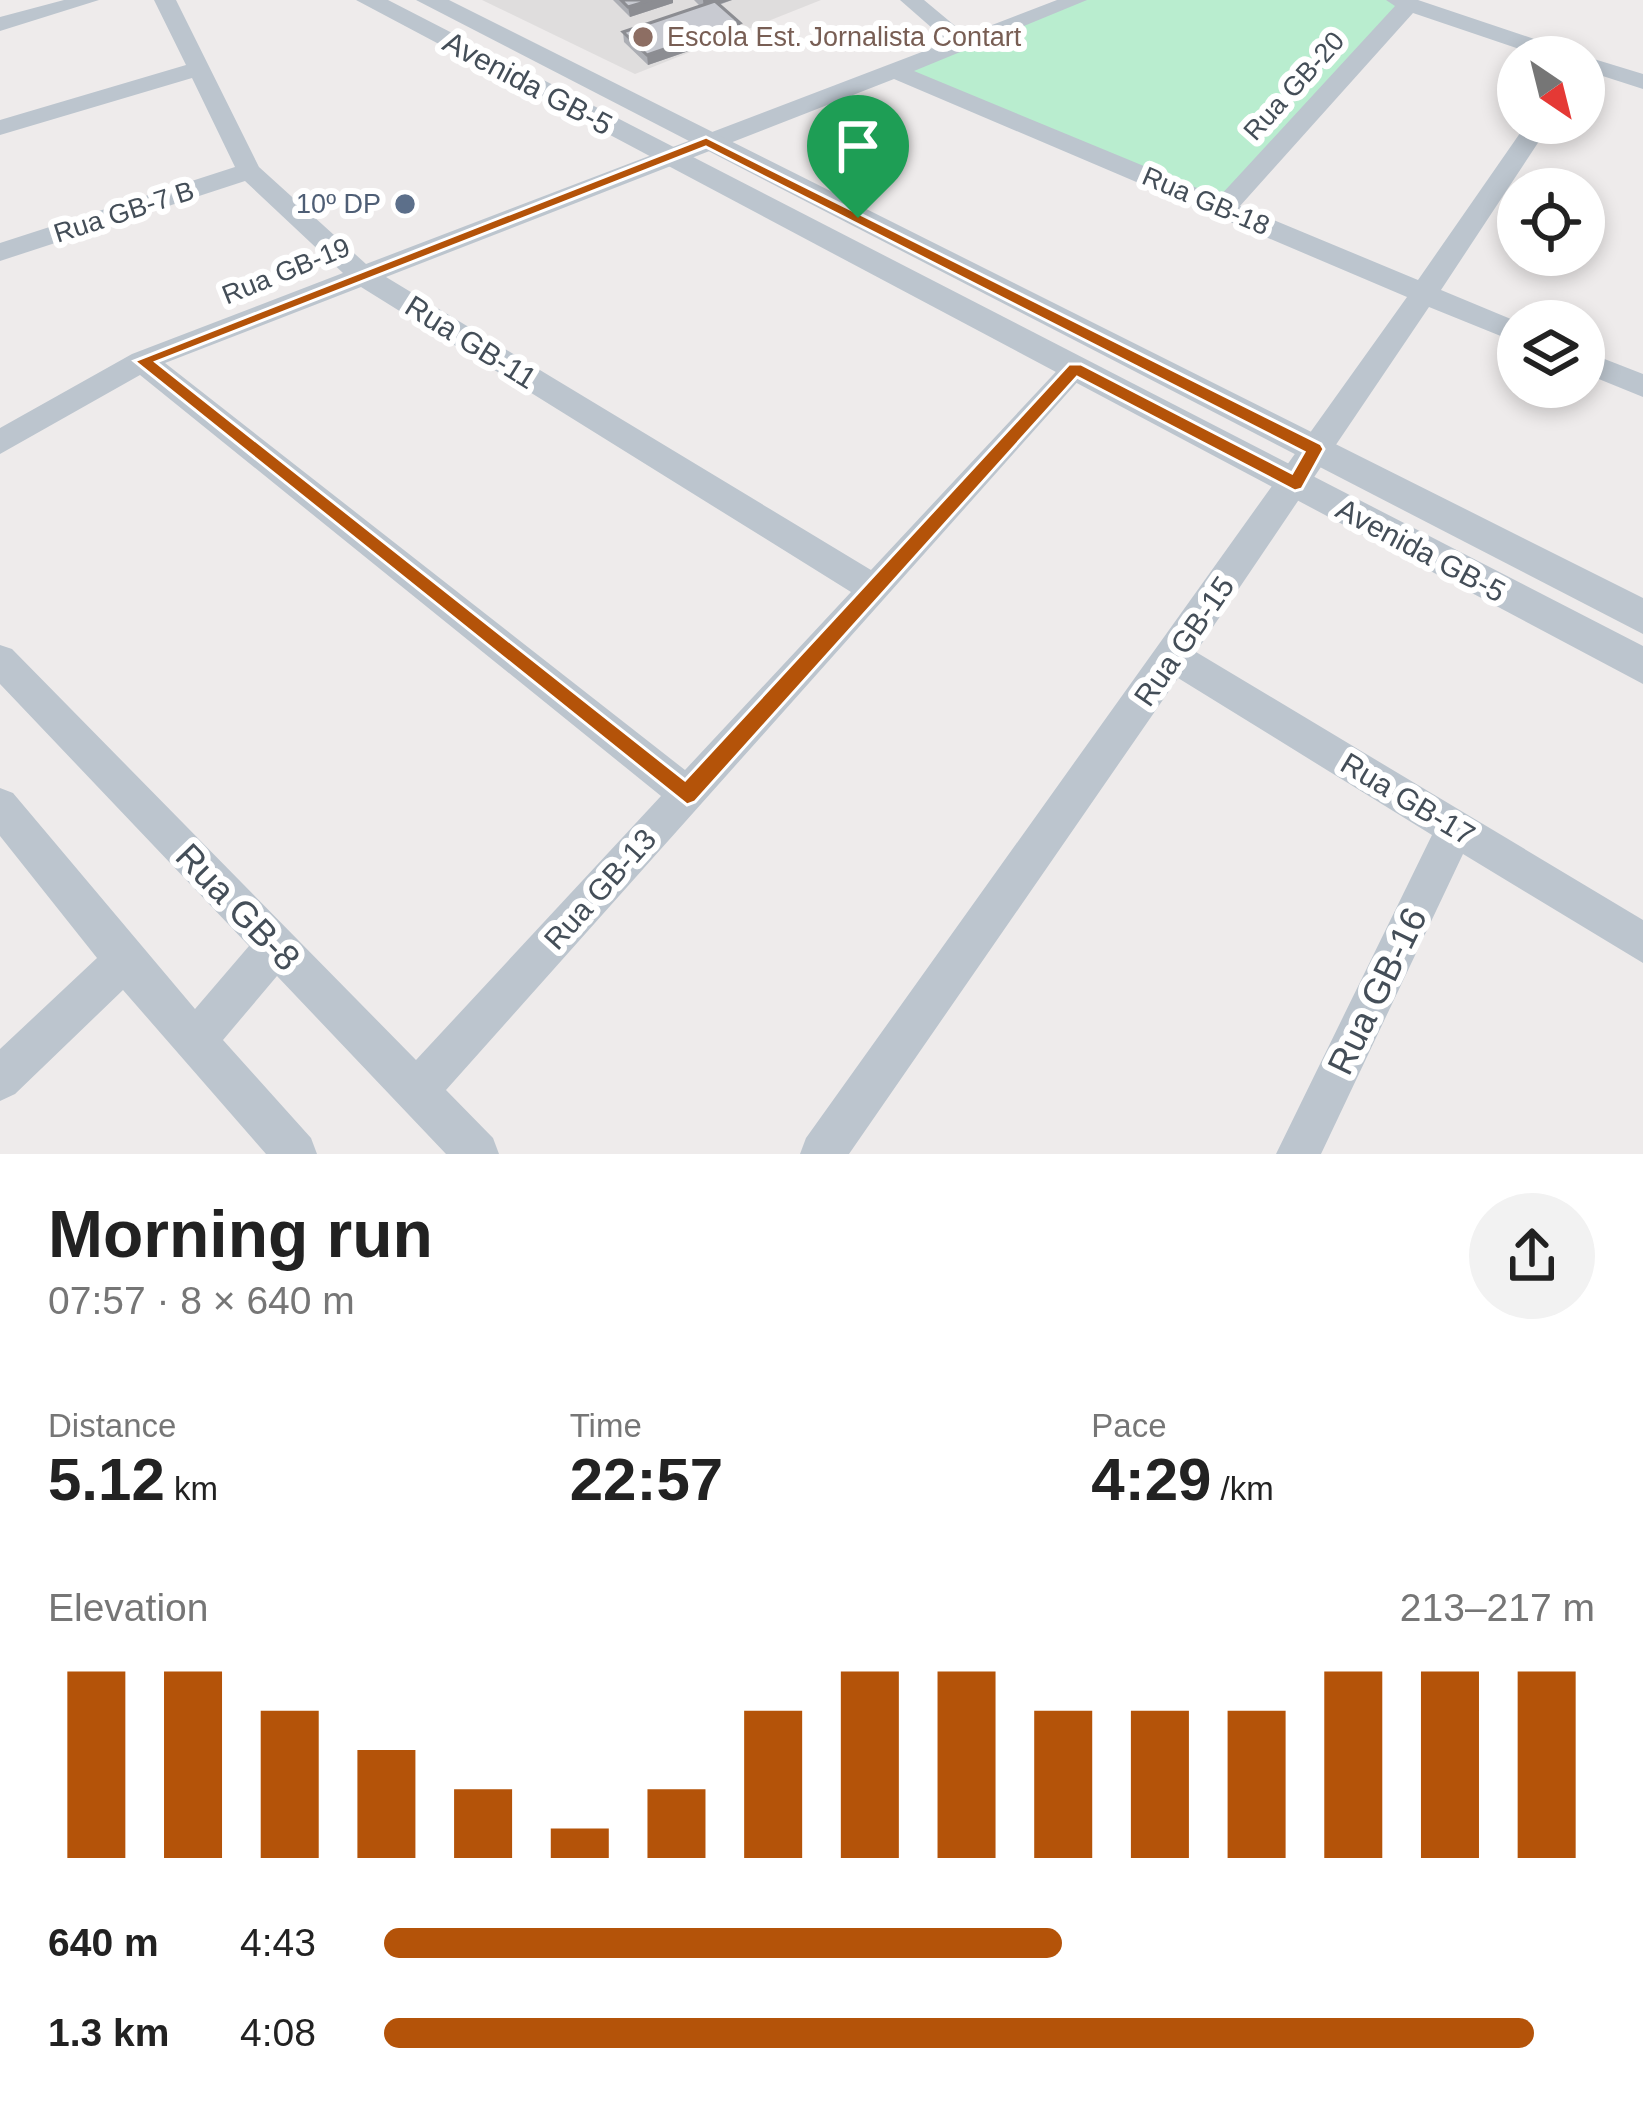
<!DOCTYPE html>
<meta charset="utf-8">
<style>
:root{--surface:#fff;--page:#f2f2f2;--text:#222;--muted:#767676;--accent:#b45309}
body{margin:0;font-family:Arial,sans-serif;background:var(--page);color:var(--text);height:100vh;display:flex;flex-direction:column;font-size:45px;white-space:nowrap}
*{box-sizing:border-box;margin:0}
p{font-size:39px;color:var(--muted)}
.icon{flex:none;width:66px;height:66px;fill:none;stroke:currentColor;stroke-width:2;stroke-linecap:round;stroke-linejoin:round}
.map{position:relative;height:1154px;overflow:hidden}
.side{display:flex;flex-direction:column;background:var(--surface);flex:1}
.side>*{flex:none}
.needle{width:78px;rotate:145deg}
.controls{position:absolute;left:1497px;top:36px;display:grid;gap:24px}
.controls a{display:grid;place-items:center;width:108px;height:108px;border-radius:50%;background:var(--surface);box-shadow:0 6px 18px #0003;font-size:60px}
.pin{position:absolute;display:grid;place-items:center;width:102px;height:102px;color:#fff;margin:-123px -51px;border-radius:50% 50% 50% 0;rotate:-45deg;box-shadow:0 0 12px #0007}
.pin .icon{rotate:45deg}
.round{display:grid;place-items:center;flex:none;width:126px;height:126px;border-radius:63px;background:var(--page)}
.overview{display:flex;align-items:center;justify-content:space-between;height:204px;padding:0 48px}
h1{font-size:66px;font-weight:700;line-height:90px}
.figures{display:grid;grid-template-columns:repeat(3,1fr);gap:18px;height:204px;padding:12px 48px}
.figures div{display:grid;align-content:center}
.figures b{font-size:60px;font-weight:700}
.figures small{font-size:33px;font-weight:400}
.figures p{font-size:33px}
.chart{height:336px;padding:24px 48px}
.chart p{display:flex;justify-content:space-between}
.chart svg{width:100%;height:216px;margin-top:12px;stroke:var(--accent);stroke-width:6}
ul{padding:0 48px;list-style:none;font-size:39px}
li{display:grid;grid-template-columns:192px 144px 1fr;align-items:center;height:90px}
li i{height:30px;border-radius:15px;background:var(--accent)}
.map>svg:first-child{display:block}
.education{fill:#dfdddd}
.green{fill:#b9edcf}
.lines{fill:none;stroke-linecap:round;stroke-linejoin:round}
.minor{fill:#bcc5ce;fill-rule:evenodd}
.tertiary{fill:#bcc5ce;fill-rule:evenodd}
.wall{fill:#acaeb4}
.shaded-wall{fill:#8c8d92}
.building{fill:#c8cad1;stroke:#8c8d92;stroke-width:3}
.route{fill:#b45309;stroke:#fff;stroke-width:3;fill-rule:evenodd}
.education-dot{fill:#8d6e63;stroke:#fff;stroke-width:4.5}
.service-dot{fill:#5c6f8a;stroke:#fff;stroke-width:4.5}
.labels{text-anchor:middle;dominant-baseline:central;stroke-width:12;stroke-linejoin:round;paint-order:stroke}
.far-education-label{font-size:27px;fill:#785e54;stroke:#fff;text-anchor:start}
.far-street-label{font-size:27px;fill:#444e58;stroke:#fff}
.far-service-label{font-size:27px;fill:#4e5e75;stroke:#fff;text-anchor:end}
.street-label{font-size:30px;fill:#444e58;stroke:#fff}
.near-street-label{font-size:36px;fill:#444e58;stroke:#fff}
</style>
<div class="map">
<svg width="1643" height="1154" viewBox="0 0 1643 1154">
<rect width="100%" height="100%" fill="#eeebeb"/>
<path class="education" d="M482 0H821L635 74Z"/>
<path class="green" d="M1076 0H1397L1409 4 1223 209 893 70Z"/>
<g class="lines">
<path class="minor" d="M64 0H99L0 31V17Z
M154 0H176L259 167 366 264 948 42 900 0H924L966 35 1057 0H1087L914 71 1219 197 1395 6 1386 0H1418L1573 52 1576 57H1543L1413 13 1240 206 1418 280 1527 123H1551L1441 290 1518 322V343L1429 307 1196 652 1643 920V963L1463 854 1321 1154H1276L1432 835 1178 678 849 1154H800L806 1138 1407 297 894 79 386 277 871 570 1065 362 1075 358 1089 369 446 1090 493 1138 499 1154H446L277 976 223 1040 311 1138 317 1154H266L123 990 15 1094 0 1101V1049L97 958 0 836V788L13 793 195 1009 249 946 0 684V645L12 649 416 1060 661 796 140 375 0 454V428L132 354 343 273 245 181 0 261V243L235 167 192 78 0 135V120L186 65ZM361 287 851 592 685 770 165 363Z
M1584 56 1643 74V89L1584 70Z
M1584 351 1643 374V397L1584 373Z"/>
<path class="tertiary" d="M356 0H388L1643 646V684Z
M416 0H449L1643 598V634Z"/>
</g>
<path class="wall" d="M613 0H673V3L630 17Z
M694 0H732L719 5 740 23 741 33 648 65 624 42 623 32 700 6Z"/>
<path class="shaded-wall" d="M651 0H673V3L630 17 628 7Z
M703 0H732L704 9Z
M740 23 741 33 648 65 647 55Z"/>
<path class="building" d="M621 0H651L628 7Z
M715 1 740 23 647 55 623 32Z"/>
<path class="route" d="M706 137 1321 444 1324 449 1302 489 1295 491 1077 377 695 802 687 805 134 361ZM706 147 1304 452 1292 473 1081 364H1069L685 780 156 362Z"/>
<circle class="education-dot" cx="643" cy="37" r="12"/>
<circle class="service-dot" cx="405" cy="204" r="12"/>
<g class="labels">
<g class="far-education-label">
<text x="667" y="37">Escola Est. Jornalista Contart</text>
</g>
<g class="far-street-label">
<text transform="translate(1294 86) rotate(-48)">Rua GB-20</text>
<text transform="translate(1206 201) rotate(23)">Rua GB-18</text>
<text transform="translate(124 212) rotate(-18)">Rua GB-7 B</text>
<text transform="translate(286 271) rotate(-22)">Rua GB-19</text>
</g>
<g class="far-service-label">
<text x="381" y="204">10º DP</text>
</g>
<g class="street-label">
<text transform="translate(528 83) rotate(28)">Avenida GB-5</text>
<text transform="translate(471 342) rotate(32)">Rua GB-11</text>
<text transform="translate(1421 550) rotate(28)">Avenida GB-5</text>
<text transform="translate(1184 641) rotate(-55)">Rua GB-15</text>
<text transform="translate(1408 799) rotate(31)">Rua GB-17</text>
<text transform="translate(600 889) rotate(-48)">Rua GB-13</text>
</g>
<g class="near-street-label">
<text transform="translate(238 907) rotate(46)">Rua GB-8</text>
<text transform="translate(1377 991) rotate(-64)">Rua GB-16</text>
</g>
</g>
</svg>
<div class="controls">
<a><svg class="needle" viewBox="-14 -14 28 28"><path d="M0-13l5 13h-10z" fill="#e53935"/><path d="M0 13l5-13h-10z" fill="#767676"/></svg></a>
<a><svg class="icon" aria-label="locate" viewBox="0 0 24 24"><circle cx="12" cy="12" r="6"/><path d="M12 2v4M12 18v4M2 12h4M18 12h4"/></svg></a>
<a><svg class="icon" aria-label="layers" viewBox="0 0 24 24"><path d="M12 4l9 5-9 5-9-5zM3 14l9 5 9-5"/></svg></a>
</div>
<div class="pin" style="left:858px;top:218px;background:#1e9e55"><svg class="icon" aria-label="arrive" viewBox="0 0 24 24"><path d="M6 21V4h12l-3 4 3 4H6"/></svg></div>
</div>
<section class="side">
<div class="overview"><div><h1>Morning run</h1><p>07:57 · 8 × 640 m</p></div><a class="round"><svg class="icon" aria-label="share" viewBox="0 0 24 24"><path d="M12 15V3M7 8l5-5 5 5M5 13v7h14v-7"/></svg></a></div>
<div class="figures">
<div><p>Distance</p><b>5.12<small> km</small></b></div>
<div><p>Time</p><b>22:57</b></div>
<div><p>Pace</p><b>4:29<small> /km</small></b></div>
</div>
<div class="chart"><p><span>Elevation</span>213–217 m</p>
<svg viewBox="0 0 160 44" preserveAspectRatio="none"><path d="M5 44V6M15 44V6M25 44V14M35 44V22M45 44V30M55 44V38M65 44V30M75 44V14M85 44V6M95 44V6M105 44V14M115 44V14M125 44V14M135 44V6M145 44V6M155 44V6"/></svg>
</div>
<ul>
<li><b>640 m</b>4:43<i style="width:56%"></i></li>
<li><b>1.3 km</b>4:08<i style="width:95%"></i></li>
</ul>
</section>
